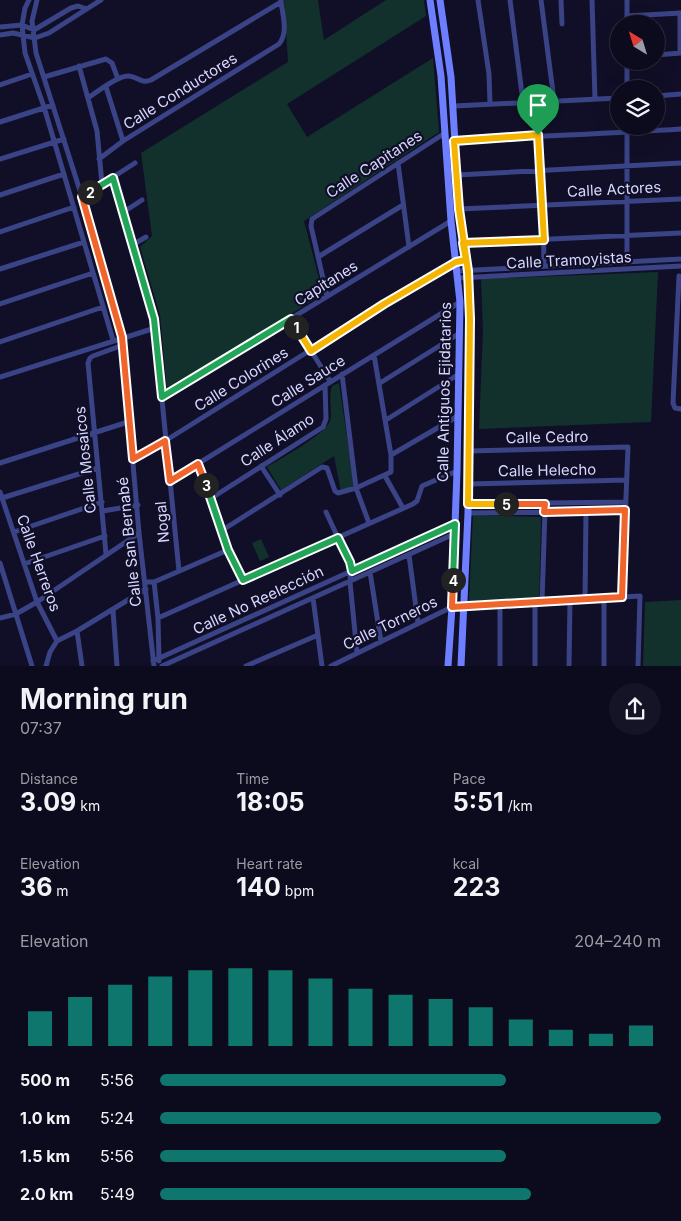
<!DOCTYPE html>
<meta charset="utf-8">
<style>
:root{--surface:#0c0b1d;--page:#151426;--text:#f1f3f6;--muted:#9a9ba4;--line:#2c2b3b;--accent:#0f766e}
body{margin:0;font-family:Inter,sans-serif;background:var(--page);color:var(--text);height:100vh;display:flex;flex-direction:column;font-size:19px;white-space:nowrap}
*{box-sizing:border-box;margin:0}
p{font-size:16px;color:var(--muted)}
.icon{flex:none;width:28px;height:28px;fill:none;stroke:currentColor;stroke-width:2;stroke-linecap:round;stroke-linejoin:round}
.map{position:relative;height:666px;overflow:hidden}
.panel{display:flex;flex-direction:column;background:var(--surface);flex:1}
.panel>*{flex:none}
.needle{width:32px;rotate:322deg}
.buttons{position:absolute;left:610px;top:15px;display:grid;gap:10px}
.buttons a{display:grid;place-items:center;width:55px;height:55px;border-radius:50%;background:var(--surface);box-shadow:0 5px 20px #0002,0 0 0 1px var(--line);font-size:25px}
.pin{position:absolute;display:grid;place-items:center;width:42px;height:42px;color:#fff;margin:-51px -21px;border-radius:50% 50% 50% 0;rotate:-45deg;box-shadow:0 0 5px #0007}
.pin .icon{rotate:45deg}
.km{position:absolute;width:25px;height:25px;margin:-12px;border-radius:50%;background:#222;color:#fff;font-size:14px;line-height:25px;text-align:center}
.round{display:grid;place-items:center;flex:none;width:52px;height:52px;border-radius:26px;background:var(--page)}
.headline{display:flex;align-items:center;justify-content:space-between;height:85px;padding:0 20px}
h1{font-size:28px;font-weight:700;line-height:38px}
.stats{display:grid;grid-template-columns:repeat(3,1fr);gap:8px;height:85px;padding:5px 20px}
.stats div{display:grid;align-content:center}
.stats b{font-size:25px;font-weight:700}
.stats small{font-size:14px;font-weight:400}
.stats p{font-size:14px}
.chart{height:140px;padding:10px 20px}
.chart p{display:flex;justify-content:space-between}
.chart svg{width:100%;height:90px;margin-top:5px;stroke:var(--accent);stroke-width:6}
ul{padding:0 20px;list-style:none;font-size:16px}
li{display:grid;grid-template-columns:80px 60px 1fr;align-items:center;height:38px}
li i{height:12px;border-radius:6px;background:var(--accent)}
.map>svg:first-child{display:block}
.green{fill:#12312c}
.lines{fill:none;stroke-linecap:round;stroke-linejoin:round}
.street{stroke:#3a4386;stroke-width:5}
.secondary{stroke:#6d7fff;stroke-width:7}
.split-1-casing{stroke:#fff;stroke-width:10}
.split-2-casing{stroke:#fff;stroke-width:10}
.split-3-casing{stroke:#fff;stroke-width:10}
.split-4-casing{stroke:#fff;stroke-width:10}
.split-5-casing{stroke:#fff;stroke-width:10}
.split-6-casing{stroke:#fff;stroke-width:10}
.split-1{stroke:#f5b400;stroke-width:6}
.split-2{stroke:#22a559;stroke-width:6}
.split-3{stroke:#f0652b;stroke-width:6}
.split-4{stroke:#22a559;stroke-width:6}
.split-5{stroke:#f0652b;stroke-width:6}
.split-6{stroke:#f5b400;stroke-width:6}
.labels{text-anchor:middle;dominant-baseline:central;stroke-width:4.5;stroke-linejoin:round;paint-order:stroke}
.street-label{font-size:15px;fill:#d6d7ff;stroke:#100f27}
</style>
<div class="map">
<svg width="681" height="666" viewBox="0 0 681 666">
<rect width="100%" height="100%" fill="#100f27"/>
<path class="green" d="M284 0H318L324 40 386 0H424L426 16 287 104 307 137 433 58 439 132 304 221 323 294 167 391 160 315 140 247 152 236 141 153 288 62Z
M658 272 651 422 479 429 483 330 481 279Z
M339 383 354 485 341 492 334 456 281 490 267 467C280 459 326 434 330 421 333 412 328 399 332 386Z
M473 515 541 517 539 600 469 601Z
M261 539 269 557 260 561 252 543Z
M681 600V666H643L645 602Z"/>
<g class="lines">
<path class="street" d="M29 0 25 8 22 25 25 53 44 107 113 340
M37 0 32 21 36 53 82 197 122 337 139 533 154 666
M478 0 489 74 490 104
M510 0 523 102
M541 0 554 100
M561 0 562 24
M592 0 595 99
M627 0V24
M680 13V53
M627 16 681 13
M0 27 22 25 34 30 71 8 78 6 87 9
M0 35 13 33 35 38
M35 38 49 33 101 0
M656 55 681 53
M79 66 97 131 102 184
M44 77 106 59 112 63 118 79
M0 85 32 74
M106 87 123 141
M627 89V61
M656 96 681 94
M88 98C97 92 118 75 129 76 138 77 141 84 151 80L281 2
M535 101 543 205 544 266
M454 106 619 98
M0 122 53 105
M627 126V262
M454 141C530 136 606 134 681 129
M0 159 64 139
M99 159 123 141 279 44C289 32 282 14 281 0
M398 163 409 247
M457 175 681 163
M113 178 154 319 179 571
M0 195 64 174
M82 197 135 163
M459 209 681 199
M122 213 142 200
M0 232 74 207
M463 243 681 233
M132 245 146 237
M318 257 403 205
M0 269 84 242
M457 271 681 259
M679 276 673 403 675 408 681 409
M458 278 681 266
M327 296 311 226 312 219 445 133
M0 304 93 273
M291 319 330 381
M0 342 103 307
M342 374 356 488 369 523
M0 377 155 328
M380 383 460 333
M162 397 451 221
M386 420 459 374
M468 451 628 447 622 597
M391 455 458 416
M133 459 165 441 384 304 456 262 466 259
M0 463 131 421
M199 464 228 550 243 580
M261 466 280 495
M385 476 403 508
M170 481 460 302
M468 484 627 480
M0 492 37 602 57 641
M2 498 98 468
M210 499 323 427 326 419 325 385
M468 504 626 502
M103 511 138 505
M326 512 351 566 350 582 357 653
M468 513 625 511
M221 531 322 467 327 468 335 491 338 493 356 488 391 472V455L374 355
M14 532 102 502
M106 554 88 363 90 358 93 356 123 345
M409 555 418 623
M0 563 32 666
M24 564 105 536
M370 572 381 642
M145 582H154L228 550
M154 582 158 618 159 661
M313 598 322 666
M585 600 586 511
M542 602 545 509
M113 610 117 666
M0 618 16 614 37 602 139 533
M158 618 413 504 417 501 422 486 457 471
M77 631 82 666
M153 661 455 524
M46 666 50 652 57 641 77 631 146 589
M162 666 454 534
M246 666 318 635
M331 666 452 607 640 596 638 666
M500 666V604
M535 666V602
M569 666 570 600
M604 666V598"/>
<path class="secondary" d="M430 0 441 76 451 221 460 302 457 471 452 607 448 666
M440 0 451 77 459 209 468 271 470 319 468 513 461 666"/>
</g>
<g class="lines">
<defs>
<path id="split-1" d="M296 327 311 351 384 304 456 262 466 260 463 243 544 240 538 135"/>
<path id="split-2" d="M90 192 113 178 154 319 162 397 291 319 296 327"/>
<path id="split-3" d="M90 192 82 197 122 337 133 459 165 441 170 481 198 464 206 485"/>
<path id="split-4" d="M206 485 228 550 243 580 338 538 350 562 352 571 455 524 453 580"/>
<path id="split-5" d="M453 580 452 607 622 597 625 510 544 512 545 504H506"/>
<path id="split-6" d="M506 504H468L470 319 468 271 459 209 454 141 538 135"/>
</defs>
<use href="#split-1" class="split-1-casing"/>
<use href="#split-2" class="split-2-casing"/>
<use href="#split-3" class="split-3-casing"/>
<use href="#split-4" class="split-4-casing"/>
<use href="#split-5" class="split-5-casing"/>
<use href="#split-6" class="split-6-casing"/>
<use href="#split-1" class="split-1"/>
<use href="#split-2" class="split-2"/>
<use href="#split-3" class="split-3"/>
<use href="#split-4" class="split-4"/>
<use href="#split-5" class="split-5"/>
<use href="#split-6" class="split-6"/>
</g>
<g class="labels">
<g class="street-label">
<text transform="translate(180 91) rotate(-32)">Calle Conductores</text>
<text transform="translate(374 164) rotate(-33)">Calle Capitanes</text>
<text transform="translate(614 189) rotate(-3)">Calle Actores</text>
<text transform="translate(569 260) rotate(-3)">Calle Tramoyistas</text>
<text transform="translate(326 283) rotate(-32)">Capitanes</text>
<text transform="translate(241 379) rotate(-32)">Calle Colorines</text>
<text transform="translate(308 381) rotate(-32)">Calle Sauce</text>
<text transform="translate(444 392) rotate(-89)">Calle Antiguos Ejidatarios</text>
<text transform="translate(547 437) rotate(-1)">Calle Cedro</text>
<text transform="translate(277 440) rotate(-33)">Calle Álamo</text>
<text transform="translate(85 460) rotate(-96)">Calle Mosaicos</text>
<text transform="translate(547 470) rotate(-1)">Calle Helecho</text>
<text transform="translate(162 522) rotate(-95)">Nogal</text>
<text transform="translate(129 542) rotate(-96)">Calle San Bernabé</text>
<text transform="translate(39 563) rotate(70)">Calle Herreros</text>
<text transform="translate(258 600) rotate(-25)">Calle No Reelección</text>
<text transform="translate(390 623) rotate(-26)">Calle Torneros</text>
</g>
</g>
</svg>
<div class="buttons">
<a><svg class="needle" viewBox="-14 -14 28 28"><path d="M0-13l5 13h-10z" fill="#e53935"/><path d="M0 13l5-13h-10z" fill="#9a9ba4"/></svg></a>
<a><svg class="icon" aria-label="layers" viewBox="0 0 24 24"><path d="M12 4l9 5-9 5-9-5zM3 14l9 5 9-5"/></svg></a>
</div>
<div class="pin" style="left:538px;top:135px;background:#1e9e55"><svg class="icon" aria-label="arrive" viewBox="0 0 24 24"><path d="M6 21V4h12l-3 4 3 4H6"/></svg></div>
<b class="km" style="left:296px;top:327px">1</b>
<b class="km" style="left:90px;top:192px">2</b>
<b class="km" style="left:206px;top:485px">3</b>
<b class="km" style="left:453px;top:580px">4</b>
<b class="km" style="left:506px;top:504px">5</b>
</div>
<section class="panel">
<div class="headline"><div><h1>Morning run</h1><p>07:37</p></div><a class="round"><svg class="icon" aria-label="share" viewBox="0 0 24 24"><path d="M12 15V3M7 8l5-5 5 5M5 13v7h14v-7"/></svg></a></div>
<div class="stats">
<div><p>Distance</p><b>3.09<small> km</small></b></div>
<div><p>Time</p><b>18:05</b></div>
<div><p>Pace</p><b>5:51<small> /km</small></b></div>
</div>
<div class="stats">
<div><p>Elevation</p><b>36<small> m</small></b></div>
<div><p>Heart rate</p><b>140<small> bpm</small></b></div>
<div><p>kcal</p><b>223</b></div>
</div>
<div class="chart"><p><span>Elevation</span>204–240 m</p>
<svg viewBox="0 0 160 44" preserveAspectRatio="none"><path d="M5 44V27M15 44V20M25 44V14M35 44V10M45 44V7M55 44V6M65 44V7M75 44V11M85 44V16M95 44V19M105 44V21M115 44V25M125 44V31M135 44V36M145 44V38M155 44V34"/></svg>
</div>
<ul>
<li><b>500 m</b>5:56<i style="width:69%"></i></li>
<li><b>1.0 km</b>5:24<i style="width:100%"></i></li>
<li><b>1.5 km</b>5:56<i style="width:69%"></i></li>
<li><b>2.0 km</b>5:49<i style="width:74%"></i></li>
</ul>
</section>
